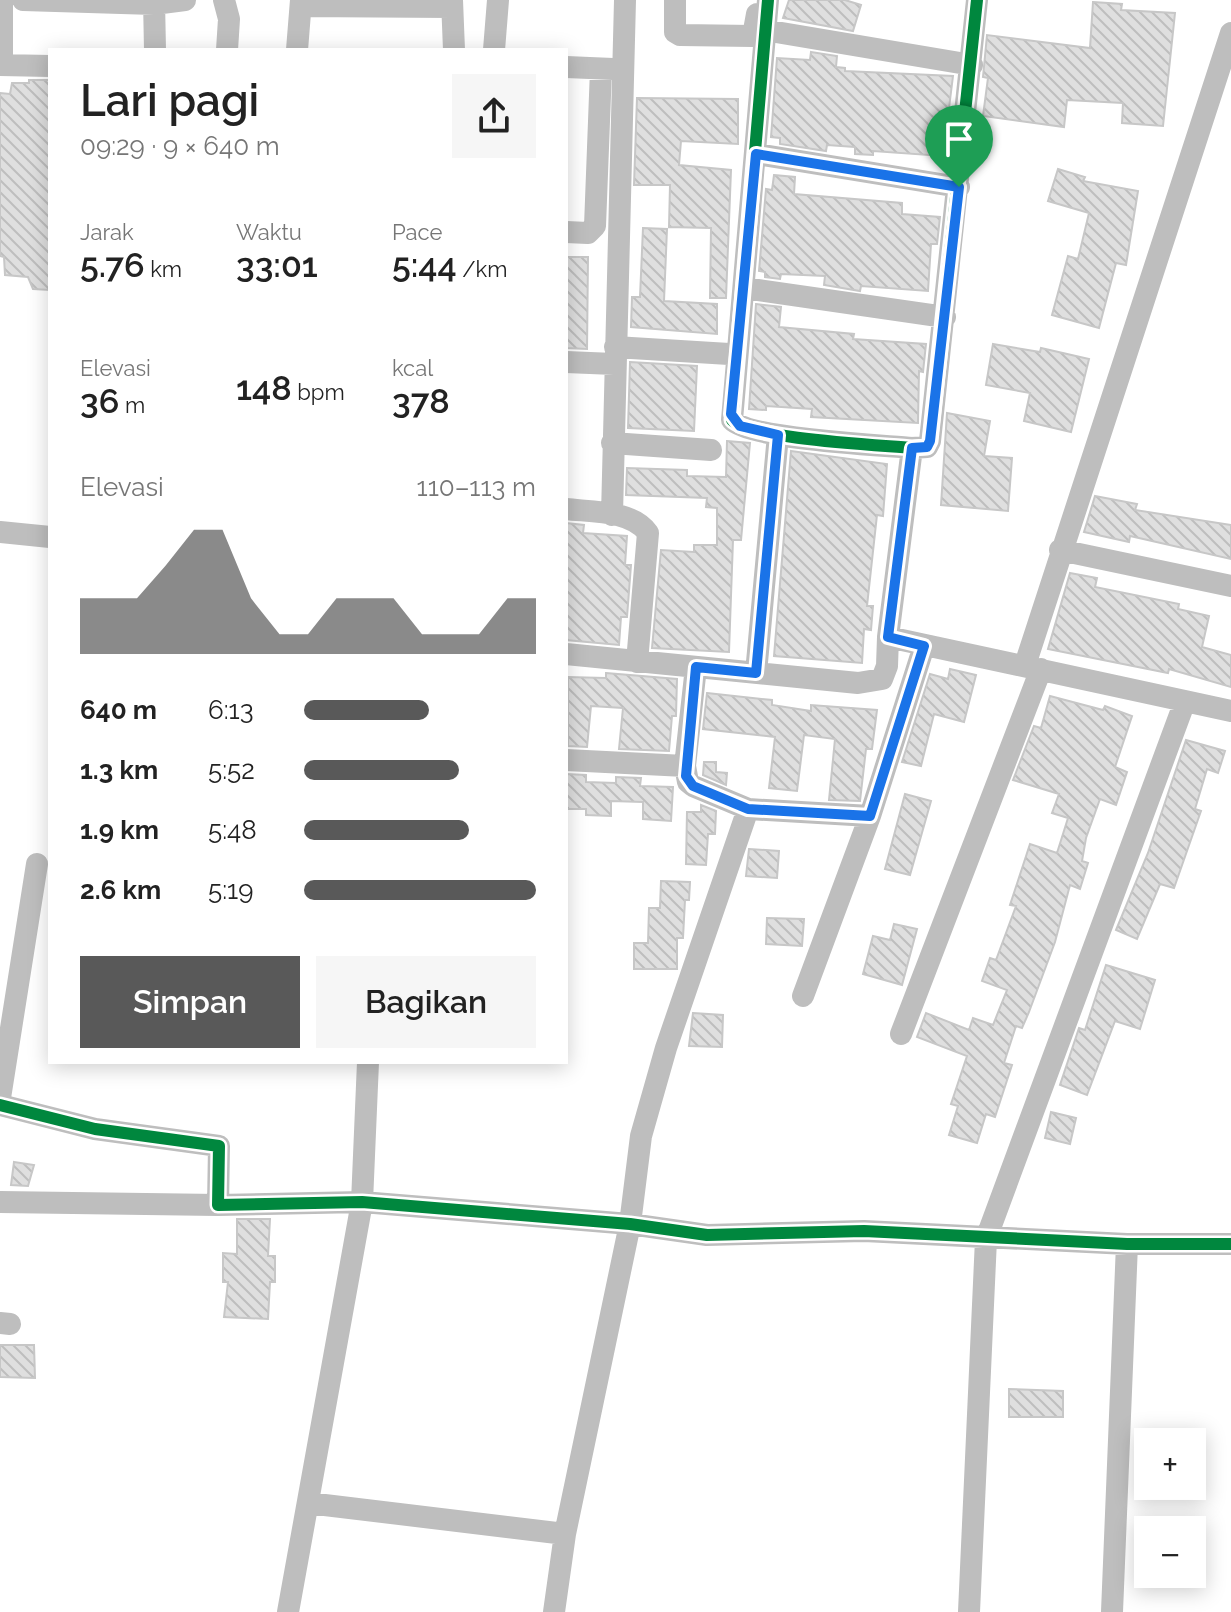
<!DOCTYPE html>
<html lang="id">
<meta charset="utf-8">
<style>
:root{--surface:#fff;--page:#f6f6f6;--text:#222;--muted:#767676;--accent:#595959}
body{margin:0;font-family:Raleway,sans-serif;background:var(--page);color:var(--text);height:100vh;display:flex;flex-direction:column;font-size:30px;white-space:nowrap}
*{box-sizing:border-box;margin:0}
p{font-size:26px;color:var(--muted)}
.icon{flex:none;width:44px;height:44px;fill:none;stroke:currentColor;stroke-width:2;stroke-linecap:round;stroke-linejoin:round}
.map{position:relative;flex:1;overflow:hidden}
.panel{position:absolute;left:48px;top:48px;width:520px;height:1016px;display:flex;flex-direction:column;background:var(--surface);border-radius:0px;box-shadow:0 4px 20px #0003}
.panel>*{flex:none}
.controls{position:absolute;left:1134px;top:1428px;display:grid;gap:16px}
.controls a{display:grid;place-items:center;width:72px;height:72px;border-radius:0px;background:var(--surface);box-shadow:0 4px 20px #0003;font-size:40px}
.pin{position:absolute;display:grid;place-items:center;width:68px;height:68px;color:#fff;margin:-82px -34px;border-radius:50% 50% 50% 0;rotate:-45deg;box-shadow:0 0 8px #0007}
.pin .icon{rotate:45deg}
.round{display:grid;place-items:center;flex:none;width:84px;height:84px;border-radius:0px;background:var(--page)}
.head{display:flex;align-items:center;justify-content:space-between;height:136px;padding:0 32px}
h1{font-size:44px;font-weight:600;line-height:60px}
.figures{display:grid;grid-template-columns:repeat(3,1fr);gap:12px;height:136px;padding:8px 32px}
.figures div{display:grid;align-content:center}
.figures b{font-size:34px;font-weight:600}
.figures small{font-size:22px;font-weight:400}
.figures p{font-size:22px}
.chart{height:224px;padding:16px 32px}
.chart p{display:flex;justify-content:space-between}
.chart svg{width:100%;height:144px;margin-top:8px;fill:var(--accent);opacity:.7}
.button{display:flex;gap:16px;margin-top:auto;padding:16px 32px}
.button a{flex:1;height:92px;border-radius:0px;background:var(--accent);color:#fff;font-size:32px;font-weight:600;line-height:92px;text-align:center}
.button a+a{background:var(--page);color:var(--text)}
ul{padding:0 32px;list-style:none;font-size:26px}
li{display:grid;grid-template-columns:128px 96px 1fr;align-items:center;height:60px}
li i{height:20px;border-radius:10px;background:var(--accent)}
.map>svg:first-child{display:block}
.building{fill:url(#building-back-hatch);stroke:#c7c7c7;stroke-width:2}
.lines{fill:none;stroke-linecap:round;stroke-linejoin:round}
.minor{stroke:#bebebe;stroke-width:22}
.cycleway-casing{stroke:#fff;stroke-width:17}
.cycleway{stroke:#00873e;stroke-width:12}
.route-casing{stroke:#fff;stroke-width:16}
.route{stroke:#1a73e8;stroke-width:10}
</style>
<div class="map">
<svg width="1231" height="1612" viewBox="0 0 1231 1612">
<defs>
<pattern id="building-back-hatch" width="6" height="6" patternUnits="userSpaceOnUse" patternTransform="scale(2)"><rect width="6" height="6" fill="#dfdfdf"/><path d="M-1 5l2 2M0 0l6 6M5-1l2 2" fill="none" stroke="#bebebe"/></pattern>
</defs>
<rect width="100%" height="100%" fill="#fff"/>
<path class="building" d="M789 0H845L861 5 853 31 783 18Z
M1093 2 1122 4 1121 10 1175 13 1163 126 1122 123 1123 103 1067 100 1064 127 983 116 988 78 983 77 987 35 1090 48Z
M811 52 837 56 836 67 845 68V71L953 76 943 156 873 151V155L855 154V147L827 145 826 151 780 144V138L771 137 777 58 810 60Z
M29 80H50V290L33 289 28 277 5 275 4 257 0 256V93L10 94 12 83H29Z
M637 98 738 99V144L681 141 679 165 731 170 726 298H710L711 228 669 227 670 185H634Z
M1058 169 1085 177 1083 181 1138 191 1126 265 1116 263 1099 328 1052 315 1068 256 1078 259 1089 213 1048 201Z
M774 175 795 177 794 194 902 203V214L940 217 937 244H931L928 291 861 286 860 291 824 285 825 276 781 274 780 279 765 277V272L759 271 766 189 772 190Z
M643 228 667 229 664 301 717 304V334L631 327 632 297H640Z
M566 257H588L587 349 566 348Z
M756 304 781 307 779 327 854 334 853 339 926 344 923 372 919 371 918 423 811 417 812 409 766 406V410L749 409Z
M993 344 1040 352 1041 348 1089 359 1071 432 1024 421 1030 393 986 385Z
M630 362 697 366 694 431 628 428Z
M947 413 990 421 984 456 1012 458 1008 511 941 505Z
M727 441 750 443 741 540H733L729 652 652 648 661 550 694 552V545H717V508L706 507 707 498 626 495 627 468 687 470V476L726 477Z
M791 451 887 464 883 516 877 515 867 606H873L871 630 864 629 862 663 774 656Z
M1095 496 1137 504 1135 510 1231 525V559L1130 536 1129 542 1084 532Z
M566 523 584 525 583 533 627 536 625 565H631L627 617H621L619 645 566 640Z
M1070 573 1097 578 1095 587 1179 604 1178 609 1209 616 1202 647 1231 655V687L1169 669 1168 673 1048 649Z
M950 669 976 675 964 722 934 714 921 766 902 762 930 674 948 679Z
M606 673 677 679 676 716H672L669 751 619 749 623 708 591 706 587 747 568 746V677L606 678Z
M707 693 772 700V705L811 711V705L877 710 872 749H866L860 801 829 800 835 739 804 735 797 791 769 788 775 737 703 729Z
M1050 696 1103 710 1105 706 1132 716 1115 767 1127 772 1116 805 1100 799 1086 838 1082 861 1088 863 1080 889 1070 885 1055 942 1029 1012 1022 1028 1016 1026 1004 1063 1012 1065 995 1117 986 1114 977 1143 949 1135 958 1106 951 1104 967 1056 917 1037 926 1013 969 1030 973 1018 993 1025 1007 990 982 981 990 958 996 960 1016 906 1010 905 1030 844 1057 853 1068 818 1052 813 1059 794 1013 780 1034 726 1041 728Z
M1186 740 1225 751 1218 773 1207 769 1195 809 1201 811 1174 888 1160 884 1137 939 1116 930 1148 853Z
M704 762H716V772L727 773 726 785 703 775Z
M566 774 586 775V782L616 783V777L641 778 640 786 673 787 671 821 643 819V802L611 801V816L586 815V809H566Z
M905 794 931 801 910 875 885 869Z
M701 805 716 811 715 834H708L706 865 686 864 687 812H701Z
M749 849 779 851 777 878 746 876Z
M661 881 690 882 689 900H685L683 938H677V969H634V943H648L649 908H660Z
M767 918 804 919 802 946 766 944Z
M894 924 917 929 902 985 863 974 873 936 890 940Z
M1106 965 1155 980 1140 1029 1115 1021 1087 1095 1060 1085 1079 1028 1085 1030Z
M693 1013 723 1015 722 1047 689 1046Z
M1051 1112 1076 1118 1070 1144 1045 1138Z
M14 1162 34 1165 28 1186 11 1185Z
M237 1219H270L268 1256H275V1282H270L268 1319 224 1317 228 1282H223V1253L237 1254Z
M0 1345H34L35 1378 0 1377Z
M1009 1389 1063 1391V1417H1009Z"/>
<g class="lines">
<path class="minor" d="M23 0 154 4 185 0
M154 0 155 50
M224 0 229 19 227 50
M452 0 454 50
M675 0V32L680 35 753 36 757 14
M768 0 732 420C749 439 880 445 912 448L927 447 930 441 977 0
M301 6 452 7
M764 30 972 65
M297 50 301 0
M494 50 498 0
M0 65 50 66
M2 65V0
M566 67 613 69
M756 154 959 187
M566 232 588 233 595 226 601 69
M744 288 945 317
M615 347 729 354
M566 362 614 364
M612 443 711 450
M566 509C591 512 632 510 648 533L637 662
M612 515 625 0
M0 532 50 537
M1060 550 1231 586
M888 637 1231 711
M566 654 858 683 882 679 887 666 888 637 912 448
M1025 665 1231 33
M756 673 778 435
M566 760 685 766 688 782 693 786 748 809 870 816 924 646
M685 766 696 667
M803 996 870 816
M901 1034 1041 669
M0 1098 37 864
M0 1105 95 1129 219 1146 218 1205 362 1202 630 1224 707 1235 864 1231 1127 1244H1231
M0 1202 218 1205
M0 1323 10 1324
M308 1503 565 1534
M288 1612 362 1202 368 1062
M554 1612 565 1534 630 1224 641 1136 666 1048 748 809
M969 1612 986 1239 1185 701
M1112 1612 1127 1244"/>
<defs>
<path id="cycleway" d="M768 0 732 420C749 439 880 445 912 448L927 447 930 441 977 0
M0 1105 95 1129 219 1146 218 1205 362 1202 630 1224 707 1235 864 1231 1127 1244H1231"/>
</defs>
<use href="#cycleway" class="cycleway-casing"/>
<use href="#cycleway" class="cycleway"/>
</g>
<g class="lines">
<defs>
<path id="route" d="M756 154 959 187 930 441 927 447 912 448 888 637 924 646 870 816 748 809 693 786 686 776 696 667 756 673 778 435 740 426 731 414Z"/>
</defs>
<use href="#route" class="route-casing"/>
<use href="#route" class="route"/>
</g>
</svg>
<div class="controls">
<a>+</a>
<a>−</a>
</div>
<div class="pin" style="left:959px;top:187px;background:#1e9e55"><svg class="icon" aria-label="arrive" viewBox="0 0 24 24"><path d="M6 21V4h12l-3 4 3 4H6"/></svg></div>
<section class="panel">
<div class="head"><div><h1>Lari pagi</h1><p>09:29 · 9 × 640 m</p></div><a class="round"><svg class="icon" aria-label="share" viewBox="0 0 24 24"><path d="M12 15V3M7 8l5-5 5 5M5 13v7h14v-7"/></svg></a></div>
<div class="figures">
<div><p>Jarak</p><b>5.76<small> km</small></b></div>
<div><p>Waktu</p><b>33:01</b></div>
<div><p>Pace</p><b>5:44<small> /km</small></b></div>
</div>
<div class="figures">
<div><p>Elevasi</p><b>36<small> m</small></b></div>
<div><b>148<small> bpm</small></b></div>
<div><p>kcal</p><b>378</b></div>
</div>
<div class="chart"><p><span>Elevasi</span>110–113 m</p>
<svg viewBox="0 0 160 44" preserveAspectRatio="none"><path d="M0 44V27L10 27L20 27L30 17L40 6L50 6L60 27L70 38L80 38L90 27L100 27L110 27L120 38L130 38L140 38L150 27L160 27V44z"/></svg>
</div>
<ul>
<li><b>640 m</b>6:13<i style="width:54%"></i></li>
<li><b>1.3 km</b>5:52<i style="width:67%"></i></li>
<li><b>1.9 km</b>5:48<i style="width:71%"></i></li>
<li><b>2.6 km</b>5:19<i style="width:100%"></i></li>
</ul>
<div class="button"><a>Simpan</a><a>Bagikan</a></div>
</section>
</div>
